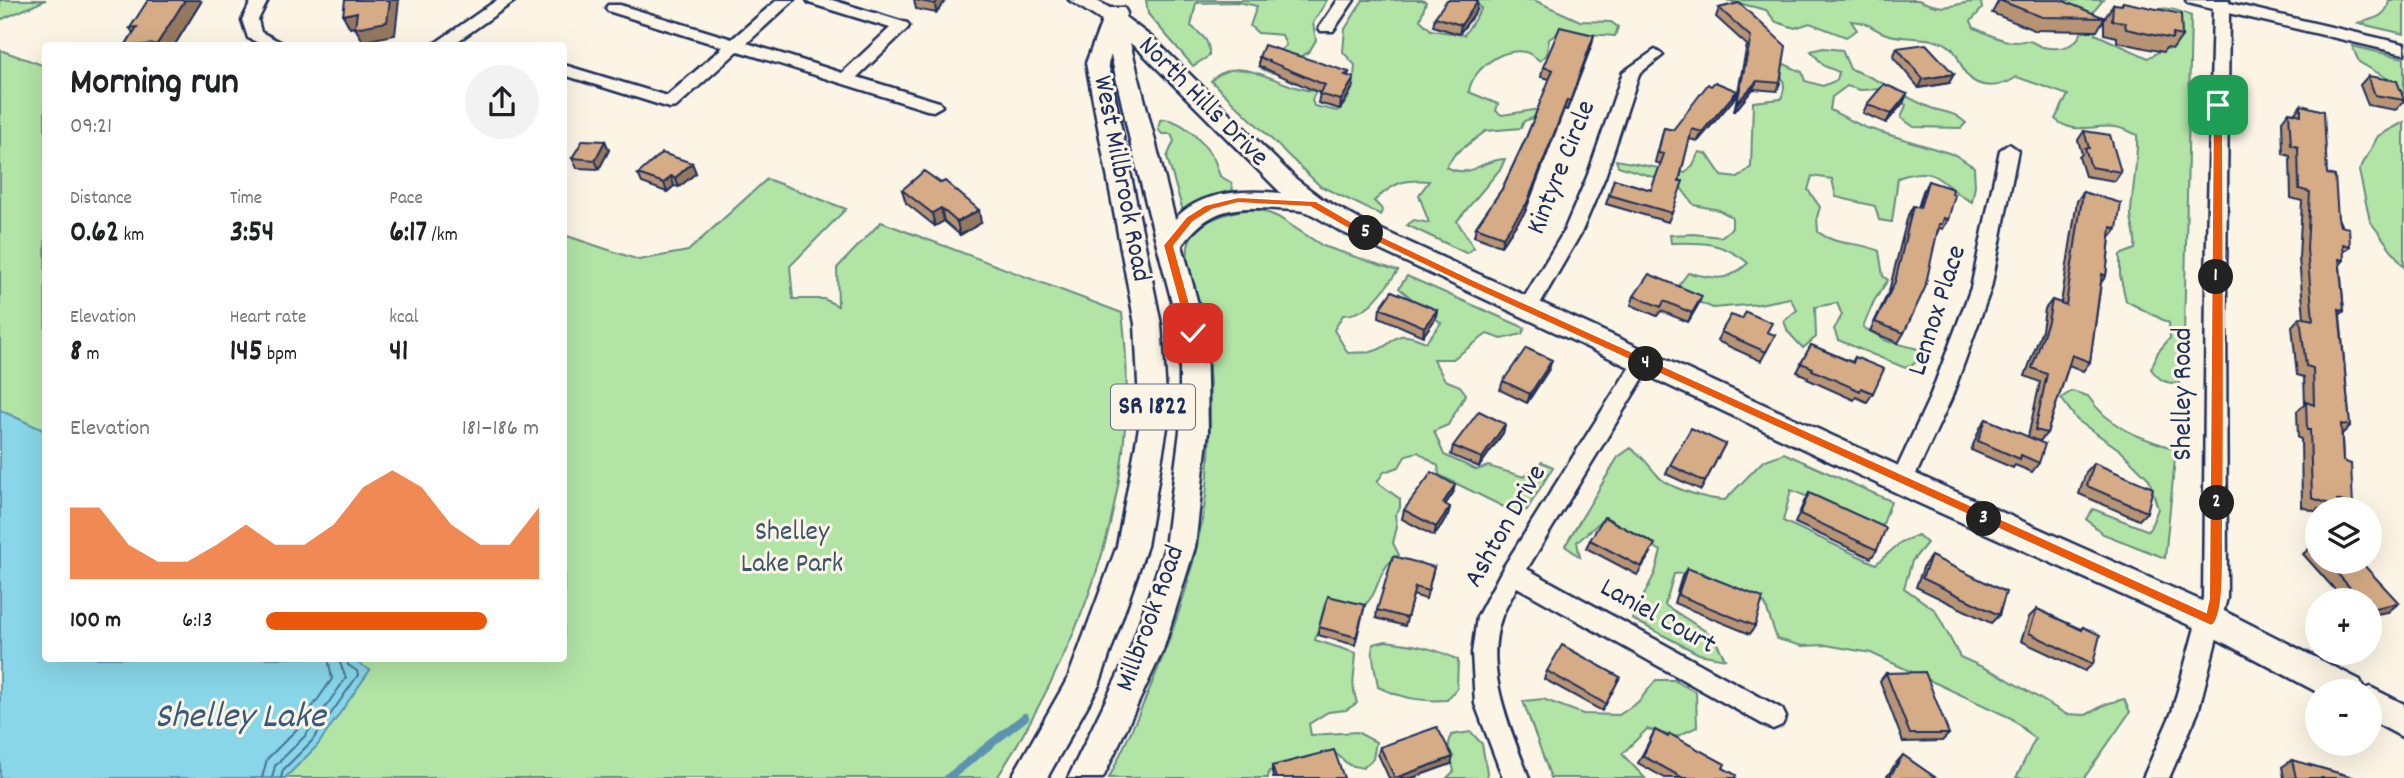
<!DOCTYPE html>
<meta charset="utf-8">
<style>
:root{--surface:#fff;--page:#f2f2f2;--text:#202124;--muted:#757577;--accent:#ea580c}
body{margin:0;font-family:Dekko,sans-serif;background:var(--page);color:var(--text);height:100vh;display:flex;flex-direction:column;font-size:26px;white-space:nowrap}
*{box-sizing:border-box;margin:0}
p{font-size:23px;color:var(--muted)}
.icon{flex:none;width:38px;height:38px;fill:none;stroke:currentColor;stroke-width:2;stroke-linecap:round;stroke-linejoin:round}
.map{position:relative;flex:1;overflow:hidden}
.side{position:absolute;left:42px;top:42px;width:525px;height:620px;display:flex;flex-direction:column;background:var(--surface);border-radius:7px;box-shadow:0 7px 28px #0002}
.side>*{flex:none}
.buttons{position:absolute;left:2305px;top:497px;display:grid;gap:14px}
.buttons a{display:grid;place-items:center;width:77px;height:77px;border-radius:50%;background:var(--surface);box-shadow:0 7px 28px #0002;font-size:35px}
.pin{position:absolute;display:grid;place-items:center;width:60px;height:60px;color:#fff;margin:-30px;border-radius:14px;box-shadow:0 4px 10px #0006}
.km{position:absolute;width:35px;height:35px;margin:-18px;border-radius:50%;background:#222;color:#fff;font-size:19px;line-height:35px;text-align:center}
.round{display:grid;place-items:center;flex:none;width:74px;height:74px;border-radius:37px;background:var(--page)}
.headline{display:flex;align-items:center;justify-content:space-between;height:119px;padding:0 28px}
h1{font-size:38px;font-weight:700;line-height:52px}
.stats{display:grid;grid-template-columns:repeat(3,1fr);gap:10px;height:119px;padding:7px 28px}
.stats div{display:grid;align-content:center}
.stats b{font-size:30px;font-weight:700}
.stats small{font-size:19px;font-weight:400}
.stats p{font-size:19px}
.chart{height:196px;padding:14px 28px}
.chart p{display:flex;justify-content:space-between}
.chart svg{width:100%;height:126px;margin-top:7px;fill:var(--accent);opacity:.7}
ul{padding:0 28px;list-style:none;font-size:23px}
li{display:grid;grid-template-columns:112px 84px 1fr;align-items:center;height:52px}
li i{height:18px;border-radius:9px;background:var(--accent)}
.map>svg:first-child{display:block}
.green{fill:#b1e4a5;stroke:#668a82;stroke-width:2}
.water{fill:#88d6e7;stroke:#5c93b0;stroke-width:2}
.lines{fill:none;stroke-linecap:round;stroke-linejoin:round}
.shore{stroke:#477295;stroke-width:2}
.stream{stroke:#5c93b0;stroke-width:8}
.minor-casing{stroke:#1b2f5e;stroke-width:5}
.major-casing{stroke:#1b2f5e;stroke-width:5}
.minor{fill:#fcf5e5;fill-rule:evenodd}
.major{fill:#fcf5e5;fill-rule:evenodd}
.wall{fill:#b89474;stroke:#1b2f5e;stroke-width:2}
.shaded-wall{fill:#96785e;stroke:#1b2f5e;stroke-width:2}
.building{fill:#d6ac87;stroke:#1b2f5e;stroke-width:2}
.route{fill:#ea580c;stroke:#fff;stroke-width:2}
.labels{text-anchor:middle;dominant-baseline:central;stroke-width:6;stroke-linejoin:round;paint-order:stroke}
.shield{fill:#fcf5e5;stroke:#5e6a86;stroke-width:2}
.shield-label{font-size:26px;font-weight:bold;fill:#1b2f5e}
.street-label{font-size:28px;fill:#1b2f5e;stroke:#fcf5e5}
.park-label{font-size:28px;fill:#39536c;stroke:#fcf5e5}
.near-water-label{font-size:37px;font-style:italic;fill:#365980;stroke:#fcf5e5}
</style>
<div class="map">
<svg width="2404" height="778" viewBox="0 0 2404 778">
<rect width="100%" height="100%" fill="#fcf5e5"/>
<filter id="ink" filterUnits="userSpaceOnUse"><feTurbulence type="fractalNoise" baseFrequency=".0143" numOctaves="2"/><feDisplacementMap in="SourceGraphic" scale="14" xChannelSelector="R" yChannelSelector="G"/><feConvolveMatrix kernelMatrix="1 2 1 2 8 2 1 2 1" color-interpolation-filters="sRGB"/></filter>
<g filter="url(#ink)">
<path class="green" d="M0 0H46L0 20Z
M1146 0H1327L1313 23 1316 40 1309 52 1271 73 1262 69 1286 45 1282 35 1258 33 1250 26 1257 6 1238 2 1196 3 1191 26C1203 36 1210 40 1209 56L1193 66 1148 14Z
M1363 0H1422L1426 2 1420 20 1431 30 1464 35 1482 8 1471 0H1534L1580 21 1611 22 1618 27 1615 36 1560 32 1549 39 1547 54 1540 61C1536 58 1530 53 1525 52 1502 47 1471 70 1469 92L1498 104 1496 111 1502 115 1540 109 1542 115 1524 121 1521 128 1486 131 1455 154 1446 167C1471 180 1481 159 1505 159L1501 168 1457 221 1474 248 1466 253 1407 225 1414 220 1429 223 1419 195 1429 181C1402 179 1394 183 1374 201L1382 209 1381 215 1320 186 1211 81C1240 50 1280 90 1316 91L1312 100 1314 106 1337 111C1352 101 1354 82 1355 65L1343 52 1345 29Z
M1726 0H1918C1953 15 1953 0 1981 2L1982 9 1971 21 1974 28C1987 33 2002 42 2016 42 2020 42 2024 40 2028 41 2033 41 2038 46 2043 47 2069 52 2083 42 2085 17L2063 0H2103L2094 11 2095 34 2148 58 2167 47 2142 14C2164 6 2171 7 2191 16L2184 335 2179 383C2166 384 2159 380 2151 369L2158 352 2170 338 2169 323 2126 301 2120 275V255L2135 249C2137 235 2130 224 2131 211 2133 185 2138 161 2137 135 2131 132 2123 128 2115 127 2093 124 2074 136 2055 119L2068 95 2017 77C2002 87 1980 91 1967 75 1959 66 1959 51 1946 44 1932 36 1903 40 1886 34 1869 28 1873 23 1851 21L1857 30 1846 37 1810 23 1795 28 1776 22 1766 10Z
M2389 0H2404V34L2357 23C2373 19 2387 18 2389 0Z
M2352 46 2404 58V94L2390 80 2359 62Z
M1823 48 1842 50 1850 69C1879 78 1903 97 1931 108 1947 113 1952 111 1966 123L1961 128 1914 127 1901 118 1906 105 1881 89 1860 90 1847 86 1832 97 1830 110 1864 127 1955 155 1974 167 1975 186 1972 202C1938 185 1940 163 1898 178L1892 222 1879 220 1875 206 1836 197 1832 179 1812 176 1808 190 1820 207 1817 217 1818 232C1840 248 1856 240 1879 251L1883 276 1888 280 1874 301 1863 327 1887 341 1922 350 1919 361 1905 368 1838 340 1834 329 1842 315 1837 303 1815 307 1816 337 1803 348 1788 332 1784 321 1797 310 1790 298 1759 304 1713 308 1686 297 1679 285 1688 273C1716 278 1725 284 1748 263 1723 242 1703 242 1671 243L1670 235 1693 234 1721 237 1732 228V217L1719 210 1694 205 1679 185 1618 166 1616 160 1685 173 1693 165 1699 152 1707 154 1722 176 1738 178 1751 167 1753 102 1781 99C1786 86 1785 79 1776 69L1782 63 1802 72 1805 81 1823 86 1837 80 1839 72 1824 66 1811 51Z
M0 50 45 66 46 658H564V235L639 260 688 251 767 179 846 209 790 266 793 299H824L838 306 837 268 881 222 1122 313C1144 485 1087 634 997 778H0Z
M1165 119C1184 122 1201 140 1212 156 1216 161 1217 169 1220 176L1232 183 1233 190 1207 198 1183 211 1167 157 1174 141 1171 134H1162L1158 129 1160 120Z
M2404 122V267L2370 221 2359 171 2378 136Z
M1244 209 1261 210 1278 217 1323 246 1398 271C1382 291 1370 315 1343 315L1334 330 1348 353C1355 352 1364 353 1371 352 1400 345 1388 326 1426 342L1441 323 1399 288 1407 276 1525 328 1522 334 1502 339 1487 334 1453 359H1433L1445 380 1460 386 1466 394 1448 425 1434 431 1444 455 1477 470 1488 466 1524 477 1542 462 1553 467 1527 510 1516 513 1439 475 1438 466 1418 452 1406 455 1399 467 1384 472 1377 482 1400 499V508L1395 515 1397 527 1393 543 1399 555C1374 570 1382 593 1362 607L1326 601 1315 640 1356 653C1355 676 1350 680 1357 703L1346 710 1328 712 1309 724 1311 735 1357 732 1376 742 1373 759 1363 768 1349 765 1334 752 1269 771 1268 778H1109C1150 693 1190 602 1204 508 1210 474 1210 431 1210 396 1210 376 1208 353 1205 333 1200 307 1181 263 1190 239 1196 221 1227 214 1244 209Z
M2072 391 2088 396C2109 428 2140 438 2176 449L2165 558 2103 534 2086 519 2093 509 2149 531 2158 509 2149 479 2120 450 2077 420 2061 398Z
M1631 448C1644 457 1648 465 1658 476 1668 488 1709 500 1725 500L1763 461 1784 453 1891 501 1882 527 1791 490 1783 521 1876 564 1901 542 1918 535 1927 543 1912 561 1904 588 1935 610 1960 657 2000 675 2066 714 2086 715 2106 704 2124 699 2130 712 2084 778H2016L2035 739 2011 718 1871 653 1826 645 1802 646 1777 639 1765 604 1701 572 1674 574 1665 605 1713 636 1725 659 1699 654 1632 619 1655 573 1661 551 1606 517 1577 542 1580 557 1565 546 1618 457Z
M1386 641C1411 644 1436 648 1458 660L1457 688 1447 700C1421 702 1402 698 1378 687 1376 671 1371 660 1373 644Z
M1656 680H1674L1696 692 1697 727 1676 737 1647 729 1622 754 1645 778H1551L1523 701 1543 699 1583 714 1619 715 1638 702Z
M1471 732 1482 744 1488 778H1447L1454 771 1448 749 1451 735Z"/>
<path class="water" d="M0 410 45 431 46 658H349L370 670 317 746 285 778H0Z"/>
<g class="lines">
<path class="shore" d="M262 778 267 759 297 729 332 679 328 658
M272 778 275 766 305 736 346 678 338 658
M281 778 283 770 312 741 358 675 357 671 348 665 347 658"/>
<path class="stream" d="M948 778 1025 717"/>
<defs>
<path id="minor" d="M252 0H268L258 20 261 32 288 46H265L248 38 242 20Z
M497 0H516L451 46H431Z
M777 0H794L747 43 842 73 890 28 809 3 807 0H832L907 23 909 26 907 29 857 77 939 102 942 106 933 111 927 110 738 51 676 107 670 108 564 75V65L667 96 723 47 608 11 606 8 608 5H620L732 39Z
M1338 0H1354L1333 31H1321L1319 28Z
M2186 0H2229V3L2404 44V54L2229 13 2226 280 2227 598 2198 712 2169 778H2143L2172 712 2203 598 2206 280 2213 9 2188 3Z
M1655 50 1663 55 1639 74 1605 177 1581 233 1534 314 1527 316 1520 314 1517 309 1563 233 1587 177 1623 72Z
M2009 144 2018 150 1991 288 1951 399 1910 487 1902 490 1894 487 1891 481 1929 399 1971 288 2000 150Z
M1643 354 1650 357 1653 362 1527 569 1782 709 1786 717 1782 725 1773 729 1764 725 1517 587C1512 597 1506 606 1502 616 1482 668 1511 730 1529 778H1503L1475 704 1472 653 1477 617 1504 566 1636 357Z"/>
<path id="major" d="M1069 0H1095L1110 8H1124L1127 13 1125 17 1155 40 1296 179 1321 198 1360 220 1936 483 2222 610 2360 680 2364 689 2370 687 2404 704V738L2370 720V691L2317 692 2200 630 1914 501 1342 232C1331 226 1320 218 1309 213 1300 209 1287 210 1277 209 1233 206 1210 208 1182 245L1206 333 1208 431 1195 547 1163 650 1103 778H1068L1131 648 1165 547 1180 431V333L1131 145 1111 55 1108 63 1161 324 1168 422 1147 546 1099 685 1047 778H1011L1068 678 1117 546 1140 422 1135 324 1086 63 1102 21ZM1130 43 1139 50 1281 193C1244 190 1202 190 1175 219Z"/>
</defs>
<use href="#minor" class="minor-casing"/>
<use href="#major" class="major-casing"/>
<use href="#minor" class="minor"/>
<use href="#major" class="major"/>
</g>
<path class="wall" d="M914 0H946L936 13 916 9Z
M1999 0 2105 18 2113 4 2121 5 2123 2 2182 36 2173 49 2166 48 2163 52 2117 42V37L2104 34V19L2097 31 2034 30 1992 13Z
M201 2 174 46H125L133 33 130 28Z
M1739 3 1780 83 1777 91 1753 89 1734 112 1747 45 1716 17 1719 8Z
M1477 10 1459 34 1433 26 1435 17Z
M1592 44 1567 110 1564 109 1525 212 1501 246 1474 236 1476 227 1502 189 1526 138 1550 79 1541 77 1543 67Z
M1897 48 1949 83 1919 88 1893 57Z
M1259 57 1349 72 1348 76 1353 87 1340 109 1318 103 1320 93 1259 66Z
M2368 76 2404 101 2396 110 2368 105 2360 85Z
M1711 86 1737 91 1733 100 1698 141 1689 139 1672 213 1668 222 1606 204 1614 179 1651 190 1661 164 1655 162 1664 128 1673 130Z
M1907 94 1903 103 1886 123 1863 113 1867 104Z
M2301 105 2327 174 2338 218 2350 246 2343 253 2344 260 2340 265 2344 311 2340 315 2350 426 2342 434 2343 461 2353 505 2349 509H2317V512L2302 507 2301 439 2298 438 2297 411 2305 404 2304 377 2297 375 2292 326 2300 317 2304 318 2299 258 2302 201 2291 198 2290 156 2283 154 2282 121 2289 112 2295 113Z
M2084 131 2121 172 2115 181 2085 176 2079 157 2082 154 2078 140Z
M605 141 609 150 599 169 577 168 572 158Z
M692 163 696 173 679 187 674 186 667 192 642 183 638 174Z
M1928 181 1952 194 1948 220 1943 229 1939 228 1904 333 1898 343 1870 331 1889 291 1908 215 1913 206 1918 208 1923 191Z
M902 190 981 223 960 235 944 221 935 226 906 203Z
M2083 192 2117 229 2110 238 2106 276 2101 283 2090 362 2083 371 2069 365 2047 433 2040 441 2035 440 2039 463 2032 472 2015 465 2013 468 1971 450 1980 428 1986 419 2028 437 2040 382 2025 376 2042 330 2045 309 2052 300 2061 303 2077 201Z
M1634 296 1698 305 1688 322 1661 311 1657 316 1631 305Z
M1380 308 1437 310 1435 319 1423 336 1379 317Z
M1721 332 1775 335 1761 361 1717 341Z
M1811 345 1852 362 1855 357 1873 393 1867 402 1856 397 1854 400 1807 379 1808 377 1797 372Z
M1549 369 1527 403 1500 390 1503 381Z
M1505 424 1503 433 1479 467 1451 455 1453 446Z
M1725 444 1701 490 1666 474 1670 465Z
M2094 463 2147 512 2139 520 2079 494 2086 472Z
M1453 493 1445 505 1450 507 1448 515 1434 536 1402 519 1404 510Z
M1809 493 1877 550 1871 558 1795 523 1804 502Z
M1590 540 1651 553 1637 575 1586 548Z
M2313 545H2317V562H2361L2388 612 2370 600H2344L2303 554Z
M1931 556 1999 615 1991 623 1916 587 1924 565Z
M1434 567 1426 599 1413 595 1405 626 1376 618 1377 610Z
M1687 568 1755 626 1750 634 1674 603 1682 576Z
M1365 605 1355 645 1318 635 1319 627Z
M2037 609 2080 629 2083 627 2093 664 2085 671 2021 641 2029 617Z
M1547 671 1620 677 1602 711 1544 679Z
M1886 673 1949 734 1942 741 1903 742 1880 681Z
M1655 730 1723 768 1735 778H1665L1638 763Z
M1380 747 1451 764 1412 778H1389L1378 754Z
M1903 755 1936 778H1886L1896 763Z
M2292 760 2356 778H2284L2282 767Z
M1272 766 1344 778H1273L1272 773Z"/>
<path class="shaded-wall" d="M185 0H200L201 2 174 46H158L157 44Z
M390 0H399L395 35 363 41 355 28Z
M938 0H946L936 13 935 4Z
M1478 0 1477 10 1459 34 1461 25Z
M357 12 364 25 350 28 343 15Z
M1594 35 1592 44 1567 110 1570 101Z
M1954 74 1949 83 1919 88 1923 79Z
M1354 78 1353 87 1340 109 1341 100Z
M1757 81 1753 89 1734 112 1737 103Z
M1737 91 1733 100 1698 141 1702 132Z
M1907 94 1903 103 1886 123 1891 114Z
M1567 100 1564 109 1525 212 1501 246 1503 237Z
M605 141 609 150 599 169 595 160Z
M692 163 696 173 679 187 675 178Z
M671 176 674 186 667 192 664 183Z
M941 208 944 221 935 226 932 213Z
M979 210 981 223 960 235 957 222Z
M1702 296 1698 305 1688 322 1692 313Z
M1437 310 1435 319 1423 336 1424 327Z
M1552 360 1549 369 1527 403 1530 394Z
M1505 424 1503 433 1479 467 1482 458Z
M1455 485 1453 493 1440 512 1443 503Z
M1450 507 1448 515 1434 536 1436 527Z
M2399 603 2388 612 2370 615V609Z
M1453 757 1451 764 1412 778H1395Z"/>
<path class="building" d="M148 0H185L157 44 125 46 137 27 130 28Z
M345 0H390L387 22 355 28 357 12 343 15Z
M915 0H938L935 4Z
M1447 0H1478L1461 25 1435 17Z
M1999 0H2061L2105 18 2042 17Z
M2123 2 2181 14 2182 36 2173 34 2172 39 2126 29 2125 23 2112 20 2113 4 2122 5Z
M1739 3 1786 46 1780 83 1757 81 1737 103 1751 37 1719 8Z
M1560 27 1594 35 1570 101 1567 100 1527 203 1503 237 1476 227 1502 189 1526 138 1553 70 1543 67Z
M1926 44 1954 74 1923 79 1897 48Z
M1264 45 1349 72 1345 75 1354 78 1341 100 1319 94 1325 85 1259 57Z
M2368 76 2397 81 2404 100 2375 95Z
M1715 82 1737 91 1702 132 1692 129 1679 181H1683L1672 213 1609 195 1614 179 1651 190 1664 154 1658 153 1664 128 1673 130 1708 84 1711 86Z
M1884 84 1907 94 1891 114 1867 104Z
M2301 105 2324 111 2327 174 2335 176 2338 218 2340 226 2349 228 2350 246 2343 244 2344 260 2339 259 2344 311 2339 309 2350 426 2341 424 2343 461 2351 464 2353 505 2337 500 2338 507 2312 498 2310 430H2307L2306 402 2314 405 2313 368 2306 366 2300 317 2313 320 2307 249 2310 192 2299 189 2298 147 2291 145 2289 112 2301 115Z
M2084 131 2110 135 2121 172 2091 167 2085 148H2089Z
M583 140 605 141 595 160 572 158Z
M662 153 692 163 675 178 671 176 664 183 638 174Z
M924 171 941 183 945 181 979 210 957 222 941 208 932 213 902 190Z
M1928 181 1953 189 1952 194 1955 195 1948 220 1944 218 1942 224H1939L1925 288 1904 333 1875 322 1895 282 1913 206 1920 208Z
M2083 192 2121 203 2117 229 2111 227 2106 276 2102 274 2090 362 2072 355 2047 433 2035 430 2047 374 2032 368 2048 321 2052 300 2066 305Z
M1649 274 1702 296 1692 313 1664 301 1661 307 1634 296Z
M1392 291 1437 310 1424 327 1380 308Z
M1746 312 1772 323 1767 332 1775 335 1766 352 1721 332 1731 315 1742 319Z
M1811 345 1853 363 1855 357 1884 369 1873 393 1861 388 1860 391 1812 370 1813 368 1801 363Z
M1526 348 1552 360 1530 394 1503 381Z
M1479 411 1505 424 1482 458 1453 446Z
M1986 419 2045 444 2039 463 2021 455 2020 459 1978 441Z
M1691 428 1725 444 1705 482 1670 465Z
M2094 463 2153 488 2147 512 2087 486Z
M1432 472 1455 485 1443 503 1450 507 1436 527 1404 510Z
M1809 493 1886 528 1877 550 1800 514Z
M1604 517 1655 544 1641 567 1590 540Z
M1393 556 1434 567 1428 591 1415 587 1407 618 1377 610Z
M1931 556 2006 592 1999 615 1922 578Z
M2327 562H2361L2399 603 2370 609V600H2361Z
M1687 568 1763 598 1755 626 1678 595Z
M1328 596 1365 605 1356 637 1319 627Z
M2037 609 2082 630 2083 627 2100 635 2093 664 2029 633Z
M1562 645 1620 677 1606 704 1547 671Z
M1925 672 1949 734H1910L1886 673Z
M1437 727 1453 757 1395 778 1380 747Z
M1655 730 1668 737 1670 734 1725 764 1723 768 1736 775 1735 778H1683L1643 756Z
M1334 750 1344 778H1276L1272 766Z
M1903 755 1936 778H1889Z
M2292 760 2356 778H2296Z"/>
</g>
<path class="route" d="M2218 102 2223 105C2223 244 2225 384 2223 524 2222 542 2227 619 2211 626L1468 286 1347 228 1310 207 1238 203 1212 210 1193 222 1174 246 1198 333 1193 337 1187 333 1163 245 1186 217 1205 205 1238 197 1316 201 1354 223 1476 281 2206 612 2209 598 2213 105Z"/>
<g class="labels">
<rect class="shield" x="1111" y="384.5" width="84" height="45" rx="5"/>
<g class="shield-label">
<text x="1153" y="407">SR 1822</text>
</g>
<g class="street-label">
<text transform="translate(1202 103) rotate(45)">North Hills Drive</text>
<text transform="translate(1563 168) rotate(-68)">Kintyre Circle</text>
<text transform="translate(1120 179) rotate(79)">West Millbrook Road</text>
<text transform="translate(1939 311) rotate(-72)">Lennox Place</text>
<text transform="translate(2185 394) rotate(-90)">Shelley Road</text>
<text transform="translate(1507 527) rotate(-60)">Ashton Drive</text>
<text transform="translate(1657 618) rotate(29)">Laniel Court</text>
<text transform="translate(1152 619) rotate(-70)">Millbrook Road</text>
</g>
<g class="park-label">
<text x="792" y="534">Shelley<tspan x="792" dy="32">Lake Park</tspan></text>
</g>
<g class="near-water-label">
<text x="240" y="718">Shelley Lake</text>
</g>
</g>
</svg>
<div class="buttons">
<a><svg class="icon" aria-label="layers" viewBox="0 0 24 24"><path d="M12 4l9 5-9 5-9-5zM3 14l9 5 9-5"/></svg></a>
<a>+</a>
<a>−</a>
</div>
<div class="pin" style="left:2218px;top:105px;background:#1e9e55"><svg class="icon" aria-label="arrive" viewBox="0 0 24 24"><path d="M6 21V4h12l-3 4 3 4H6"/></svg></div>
<div class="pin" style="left:1193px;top:333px;background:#d93025"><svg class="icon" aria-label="check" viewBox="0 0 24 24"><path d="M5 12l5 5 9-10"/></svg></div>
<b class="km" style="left:2216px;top:277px">1</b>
<b class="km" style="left:2217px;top:503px">2</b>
<b class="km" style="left:1984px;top:519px">3</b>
<b class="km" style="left:1646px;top:364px">4</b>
<b class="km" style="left:1366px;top:233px">5</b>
<section class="side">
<div class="headline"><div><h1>Morning run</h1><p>09:21</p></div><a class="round"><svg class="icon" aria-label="share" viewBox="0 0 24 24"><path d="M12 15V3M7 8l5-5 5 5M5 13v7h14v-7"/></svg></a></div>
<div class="stats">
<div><p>Distance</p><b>0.62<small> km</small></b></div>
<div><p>Time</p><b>3:54</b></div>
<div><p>Pace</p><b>6:17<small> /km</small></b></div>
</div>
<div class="stats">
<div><p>Elevation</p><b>8<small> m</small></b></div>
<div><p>Heart rate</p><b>145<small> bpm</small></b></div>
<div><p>kcal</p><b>41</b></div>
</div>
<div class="chart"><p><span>Elevation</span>181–186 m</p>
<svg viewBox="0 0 160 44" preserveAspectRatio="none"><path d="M0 44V19L10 19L20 32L30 38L40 38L50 32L60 25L70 32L80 32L90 25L100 12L110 6L120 12L130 25L140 32L150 32L160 19V44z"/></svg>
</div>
<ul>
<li><b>100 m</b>6:13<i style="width:81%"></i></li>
</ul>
</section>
</div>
